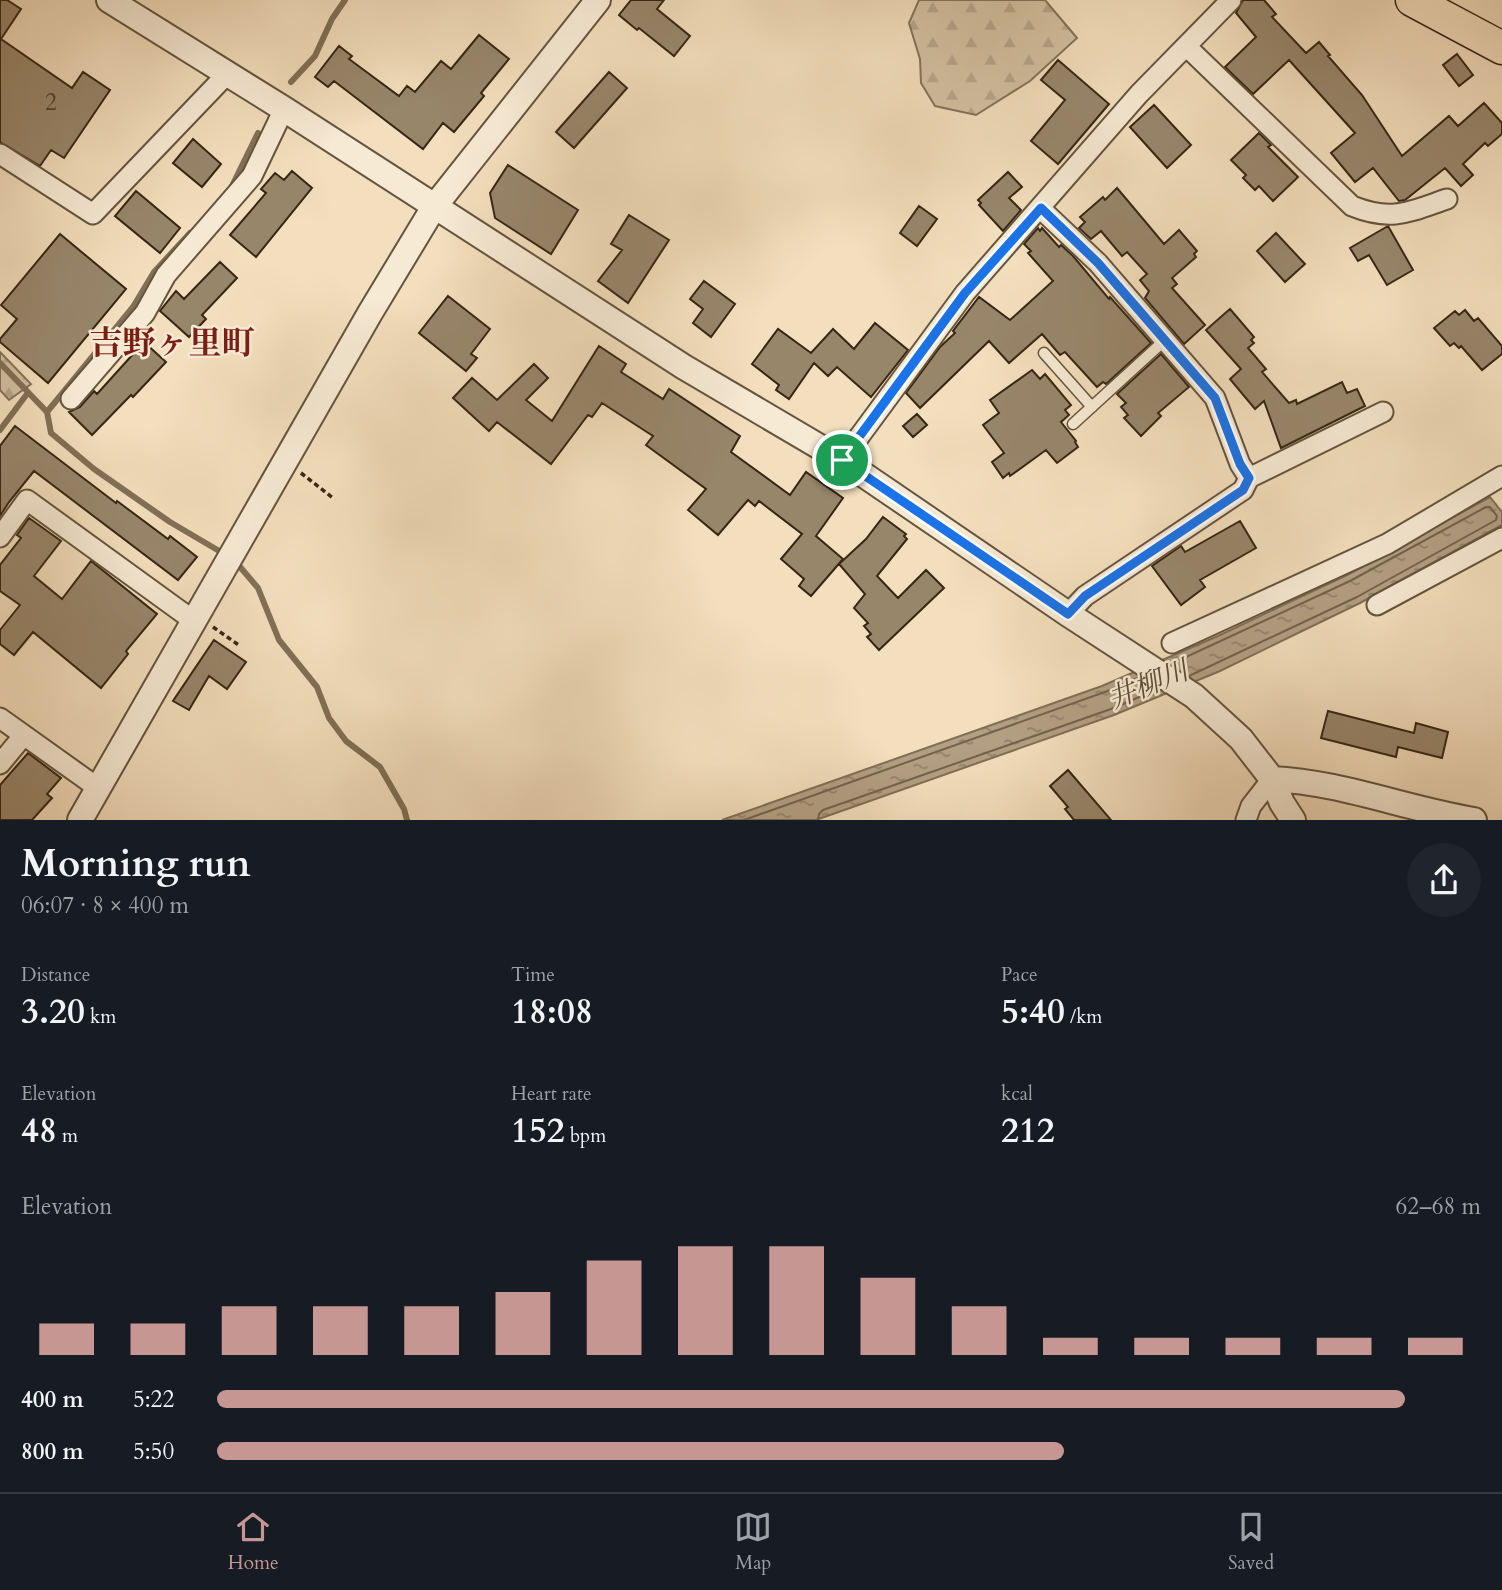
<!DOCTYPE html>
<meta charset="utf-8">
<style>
:root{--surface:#171b24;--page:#20242c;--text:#f1f3f6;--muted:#9ea1a6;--line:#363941;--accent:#c59692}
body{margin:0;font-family:Cardo,"Noto Serif JP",serif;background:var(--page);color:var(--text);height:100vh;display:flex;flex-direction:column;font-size:26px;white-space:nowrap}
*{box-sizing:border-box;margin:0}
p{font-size:23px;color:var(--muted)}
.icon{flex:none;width:38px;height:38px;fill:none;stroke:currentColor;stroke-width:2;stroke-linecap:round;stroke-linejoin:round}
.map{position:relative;height:820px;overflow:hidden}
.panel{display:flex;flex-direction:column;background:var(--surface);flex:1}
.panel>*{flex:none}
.pin{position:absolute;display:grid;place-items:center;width:60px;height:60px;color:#fff;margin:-30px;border:4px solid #fff;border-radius:50%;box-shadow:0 2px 7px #0007}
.round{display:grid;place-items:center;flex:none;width:74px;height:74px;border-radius:37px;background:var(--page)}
.head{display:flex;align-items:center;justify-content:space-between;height:119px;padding:0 21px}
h1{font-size:38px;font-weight:600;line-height:52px}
.figures{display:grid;grid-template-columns:repeat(3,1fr);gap:10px;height:119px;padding:7px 21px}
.figures div{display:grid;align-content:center}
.figures b{font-size:35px;font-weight:600}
.figures small{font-size:19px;font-weight:400}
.figures p{font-size:19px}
.chart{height:196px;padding:14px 21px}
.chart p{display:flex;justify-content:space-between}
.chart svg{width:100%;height:126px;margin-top:7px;stroke:var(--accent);stroke-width:6}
ul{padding:0 21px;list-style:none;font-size:23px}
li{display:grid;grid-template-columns:112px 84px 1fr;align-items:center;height:52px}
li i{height:18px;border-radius:9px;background:var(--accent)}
.tab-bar{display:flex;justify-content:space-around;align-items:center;height:98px;border-top:2px solid var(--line);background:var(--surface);font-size:19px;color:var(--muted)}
.tab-bar a{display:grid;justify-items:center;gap:4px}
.tab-bar .active{color:var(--accent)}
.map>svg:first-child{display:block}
.forest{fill:url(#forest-firs);stroke:#84725a;stroke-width:2}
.water{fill:url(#water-ripples);stroke:#816f56;stroke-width:2}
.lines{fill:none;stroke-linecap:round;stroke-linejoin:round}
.shore{stroke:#74624b;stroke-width:2}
.stream{stroke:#816f56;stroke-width:6}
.building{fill:#98866b;stroke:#362613;stroke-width:2}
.service-casing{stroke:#65543e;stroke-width:13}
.minor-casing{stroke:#65543e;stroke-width:23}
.tertiary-casing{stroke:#65543e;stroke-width:28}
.trunk-casing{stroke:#362613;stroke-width:35}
.path{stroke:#362613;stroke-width:3.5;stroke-dasharray:5 3.5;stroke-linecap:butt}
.service{stroke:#f7ead4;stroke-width:10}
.minor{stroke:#f7ead4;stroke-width:19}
.tertiary{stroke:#f7ead4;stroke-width:24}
.trunk{stroke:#f3debd;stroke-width:32}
.route-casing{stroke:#fff;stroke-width:14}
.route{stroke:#1a73e8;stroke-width:9}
.labels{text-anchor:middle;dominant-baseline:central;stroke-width:5;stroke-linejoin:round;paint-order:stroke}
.number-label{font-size:23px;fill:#4e3e29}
.water-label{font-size:28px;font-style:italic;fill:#5c4a35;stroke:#f7ead4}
.district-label{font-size:33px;font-weight:bold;fill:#7a1f14;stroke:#f7ead4}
</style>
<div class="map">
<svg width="1502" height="820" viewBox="0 0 1502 820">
<defs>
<pattern id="forest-firs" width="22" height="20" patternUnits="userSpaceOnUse" patternTransform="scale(1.75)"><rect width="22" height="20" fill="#d3bfa0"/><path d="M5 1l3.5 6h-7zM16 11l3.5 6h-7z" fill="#b6a489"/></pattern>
<pattern id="water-ripples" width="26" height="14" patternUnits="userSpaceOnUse" patternTransform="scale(1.75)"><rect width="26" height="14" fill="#b39f83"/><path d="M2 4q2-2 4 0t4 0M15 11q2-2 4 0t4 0" fill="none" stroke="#92816a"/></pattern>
</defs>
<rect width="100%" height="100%" fill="#f3debd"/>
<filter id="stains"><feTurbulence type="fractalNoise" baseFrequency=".00286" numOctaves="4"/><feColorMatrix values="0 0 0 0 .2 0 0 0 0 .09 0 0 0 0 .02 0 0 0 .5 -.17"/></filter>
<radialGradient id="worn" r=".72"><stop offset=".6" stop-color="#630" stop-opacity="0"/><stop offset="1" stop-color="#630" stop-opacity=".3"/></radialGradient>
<path class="forest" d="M919 0H1045L1077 38 1030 81 976 115 935 106 921 83 920 59 909 23Z
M0 352 31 384 9 400 0 390Z"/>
<path class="water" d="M1490 497 1502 512V525L1360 603 1220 671 1114 715 816 820H722L1102 686 1218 636 1347 575Z"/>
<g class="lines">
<path class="shore" d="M1171 664 1350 581 1486 507H1490L1497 516 1496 520 1357 597 1189 676
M744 820 1105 692 1140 677
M818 820 819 814 823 810 1111 709 1158 689"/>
<path class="stream" d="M291 82 315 56 332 19 345 0
M232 186 258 133
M0 363 47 412 51 433 94 469 170 522 226 555
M47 412 133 307 154 272 190 233
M0 430 27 394
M235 561 258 588 279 640 317 687 329 718 346 741 380 767 404 809 407 820"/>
</g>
<path class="building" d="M0 0H7L21 9 1 39 72 88 83 72 110 90 64 158 51 150 40 166 0 142Z
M631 0H664L657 9 690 36 674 56 639 28 637 30 619 15Z
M1243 0H1264L1276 14 1272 17 1306 53 1319 42 1330 55 1328 56 1362 95 1402 156 1449 116 1458 126 1484 103 1502 123V134L1488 146 1485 143 1463 164 1473 175 1461 186 1445 168 1405 200 1399 201 1373 168 1355 182 1331 153 1355 133 1289 60 1253 94 1225 67 1256 37 1236 13Z
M479 35 509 59 481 93 484 96 454 132 443 123 423 149 334 81 328 87 315 77 339 46 352 56 349 59 399 96 407 86 415 92 441 61 451 69Z
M1457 54 1473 75 1459 86 1443 65Z
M1058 60 1109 104 1058 164 1031 141 1065 100 1041 80Z
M609 72 627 88 574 148 556 132Z
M1154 105 1191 145 1167 168 1130 127Z
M1259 133 1271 145 1268 147 1298 177 1273 201 1259 186 1255 190 1243 178 1246 175 1231 160Z
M193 139 221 164 202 187 173 163Z
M508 165 578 210 551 254 495 218 490 193Z
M292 171 312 188 256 257 230 235 266 193 261 189 275 173 284 180Z
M1008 172 1022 187 1009 198 1021 210 1003 231 979 205 981 203 978 200Z
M1117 188 1164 244 1179 230 1197 251 1194 254 1196 257 1172 278 1177 284 1172 288 1205 325 1184 344 1145 298 1149 291 1140 280 1147 274 1127 252 1122 256 1101 231 1091 239 1079 228 1085 222 1080 217 1103 197 1105 200Z
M136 191 180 228 160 253 115 216Z
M919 206 937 219 917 246 900 233Z
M629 215 669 240 628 303 598 281 622 250 611 244Z
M1388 226 1413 270 1387 285 1369 255 1358 261 1350 248Z
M1038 228 1040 231 1042 228 1059 247 1061 245 1073 256 1109 299 1110 297 1151 343 1106 384 1103 382 1097 387 1065 352 1060 355 1042 334 1009 363 989 341 920 408 906 393 940 347 955 333 953 331 979 297 1010 320 1053 281 1028 253 1031 251 1024 244Z
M1276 233 1305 264 1285 282 1257 251Z
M60 234 126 289 48 383 0 342V339L17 319 1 305Z
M220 262 237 278 202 315 206 319 189 337 160 311 176 291 184 299Z
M704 281 735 304 711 337 693 323 703 309 690 299Z
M448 296 490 329 471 354 477 358 466 371 419 333Z
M1230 309 1254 337 1251 340 1254 343 1248 348 1266 369 1262 372 1289 403 1296 400 1297 404 1342 382 1347 393 1357 389 1365 406 1281 448 1264 401 1255 409 1230 379 1241 369 1206 330Z
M1465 310 1474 321 1478 318 1502 346V354L1482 370 1461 346 1459 348 1454 343 1450 346 1434 328 1455 311 1459 315Z
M875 323 908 350 871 397 837 367 828 376 814 363 789 399 776 390 779 385 752 364 778 329 811 353 833 329 854 349Z
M144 342 166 362 133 397 131 395 92 435 69 412 80 407 94 391 97 394Z
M599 346 626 364 621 372 663 399 669 389 740 436 731 452 790 495 806 472 843 498 816 536 843 559 811 596 799 586 804 579 781 559 802 534 759 501 755 506 748 500 718 535 688 510 706 489 646 445 653 436 602 403 592 417 588 415 551 464 497 422 489 431 453 398 472 378 497 400 534 364 548 378 526 400 552 421Z
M1161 354 1189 387 1158 413 1161 416 1141 436 1124 418 1128 415 1121 407 1126 403 1117 394Z
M1032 370 1040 379 1045 374 1071 405 1065 410 1069 415 1061 422 1076 441 1075 442 1078 447 1057 463 1046 450 1010 476 1009 473 1003 478 992 462 1004 453 983 425 999 413 990 400Z
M917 414 927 425 913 437 903 426Z
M15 426 116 503 117 501 168 539 170 536 197 557 178 580 34 471 9 502 0 516V446Z
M883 517 906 534 904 536 907 539 877 576 898 598 926 570 944 588 879 650 867 637 871 634 864 626 868 623 854 608 865 594 839 564 866 539Z
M29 518 61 541 34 576 62 599 91 561 157 614 126 651 128 654 101 688 33 632 14 655 0 644V630L20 605 0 591V565L21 538 17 535Z
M1240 521 1256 548 1200 580 1205 587 1181 605 1152 566 1181 546 1185 552Z
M214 640 246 662 227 689 209 676 189 710 173 701Z
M1328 711 1414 733 1416 723 1448 732 1442 758 1398 747 1396 757 1321 738Z
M28 753 61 778 47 794 52 798 32 820H0V785Z
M1068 770 1111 820H1074L1065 809 1068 807 1050 786Z"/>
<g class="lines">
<defs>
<path id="service" d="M1044 353 1092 407
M1073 424 1165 340"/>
<path id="minor" d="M1186 46 1352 206C1392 222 1409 212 1447 199
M0 154 93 214 227 74
M1041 209 1098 263 1215 398 1240 464 1249 478 1243 490 1085 596 1068 614
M71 399 145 313 166 275 252 176 284 109
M842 460 965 293 1139 94 1231 0
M1249 478 1383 412
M0 537 27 500 194 621
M1377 605 1502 538
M1172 643 1387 544 1502 476
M0 718 98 788
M0 764 24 735
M1246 820 1251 806 1272 779"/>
<path id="tertiary" d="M109 0 284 109 684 367 842 460 1068 614 1194 696 1241 739 1272 779 1282 803 1293 820
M1272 779C1341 782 1406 809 1474 820
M80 820 370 313 434 207 598 0"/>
<path id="trunk" d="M1412 0 1502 48"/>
</defs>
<use href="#service" class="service-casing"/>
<use href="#minor" class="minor-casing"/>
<use href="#tertiary" class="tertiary-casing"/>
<use href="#trunk" class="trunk-casing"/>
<path class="path" d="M301 473 333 498
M213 627 240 646"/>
<use href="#service" class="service"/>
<use href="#minor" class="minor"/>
<use href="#tertiary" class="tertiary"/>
<use href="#trunk" class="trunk"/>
</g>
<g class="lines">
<defs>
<path id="route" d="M1041 208 1098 263 1215 398 1240 464 1249 478 1243 490 1085 596 1068 614 842 460 965 293Z"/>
</defs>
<use href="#route" class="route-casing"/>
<use href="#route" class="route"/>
</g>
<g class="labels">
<g class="number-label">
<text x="51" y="102">2</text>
</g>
<g class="water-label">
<text transform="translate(1148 685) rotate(-22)">井柳川</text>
</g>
<g class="district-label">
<text x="172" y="343">吉野ヶ里町</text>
</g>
</g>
<rect width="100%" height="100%" filter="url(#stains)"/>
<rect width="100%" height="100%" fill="url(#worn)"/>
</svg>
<div class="pin" style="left:842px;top:460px;background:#1e9e55"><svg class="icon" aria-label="arrive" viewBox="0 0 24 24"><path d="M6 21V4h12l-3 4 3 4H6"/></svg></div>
</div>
<section class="panel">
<div class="head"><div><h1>Morning run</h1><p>06:07 · 8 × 400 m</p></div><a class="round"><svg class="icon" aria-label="share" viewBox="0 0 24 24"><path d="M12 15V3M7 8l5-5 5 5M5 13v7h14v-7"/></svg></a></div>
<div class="figures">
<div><p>Distance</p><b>3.20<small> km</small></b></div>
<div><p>Time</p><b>18:08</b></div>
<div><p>Pace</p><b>5:40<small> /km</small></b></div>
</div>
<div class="figures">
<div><p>Elevation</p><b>48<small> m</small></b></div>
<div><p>Heart rate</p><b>152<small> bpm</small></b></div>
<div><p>kcal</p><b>212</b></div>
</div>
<div class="chart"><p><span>Elevation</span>62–68 m</p>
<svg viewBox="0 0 160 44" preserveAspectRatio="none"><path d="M5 44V33M15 44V33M25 44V27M35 44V27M45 44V27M55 44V22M65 44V11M75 44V6M85 44V6M95 44V17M105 44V27M115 44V38M125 44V38M135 44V38M145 44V38M155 44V38"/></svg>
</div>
<ul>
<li><b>400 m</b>5:22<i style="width:94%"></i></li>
<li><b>800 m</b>5:50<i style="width:67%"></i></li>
</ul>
</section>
<nav class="tab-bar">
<a class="active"><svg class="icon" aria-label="home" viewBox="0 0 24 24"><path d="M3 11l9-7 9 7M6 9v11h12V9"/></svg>Home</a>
<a><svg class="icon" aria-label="map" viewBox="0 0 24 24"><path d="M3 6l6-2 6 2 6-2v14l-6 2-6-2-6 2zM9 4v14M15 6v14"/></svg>Map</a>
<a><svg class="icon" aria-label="saved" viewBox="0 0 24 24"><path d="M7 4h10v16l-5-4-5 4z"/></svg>Saved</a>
</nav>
